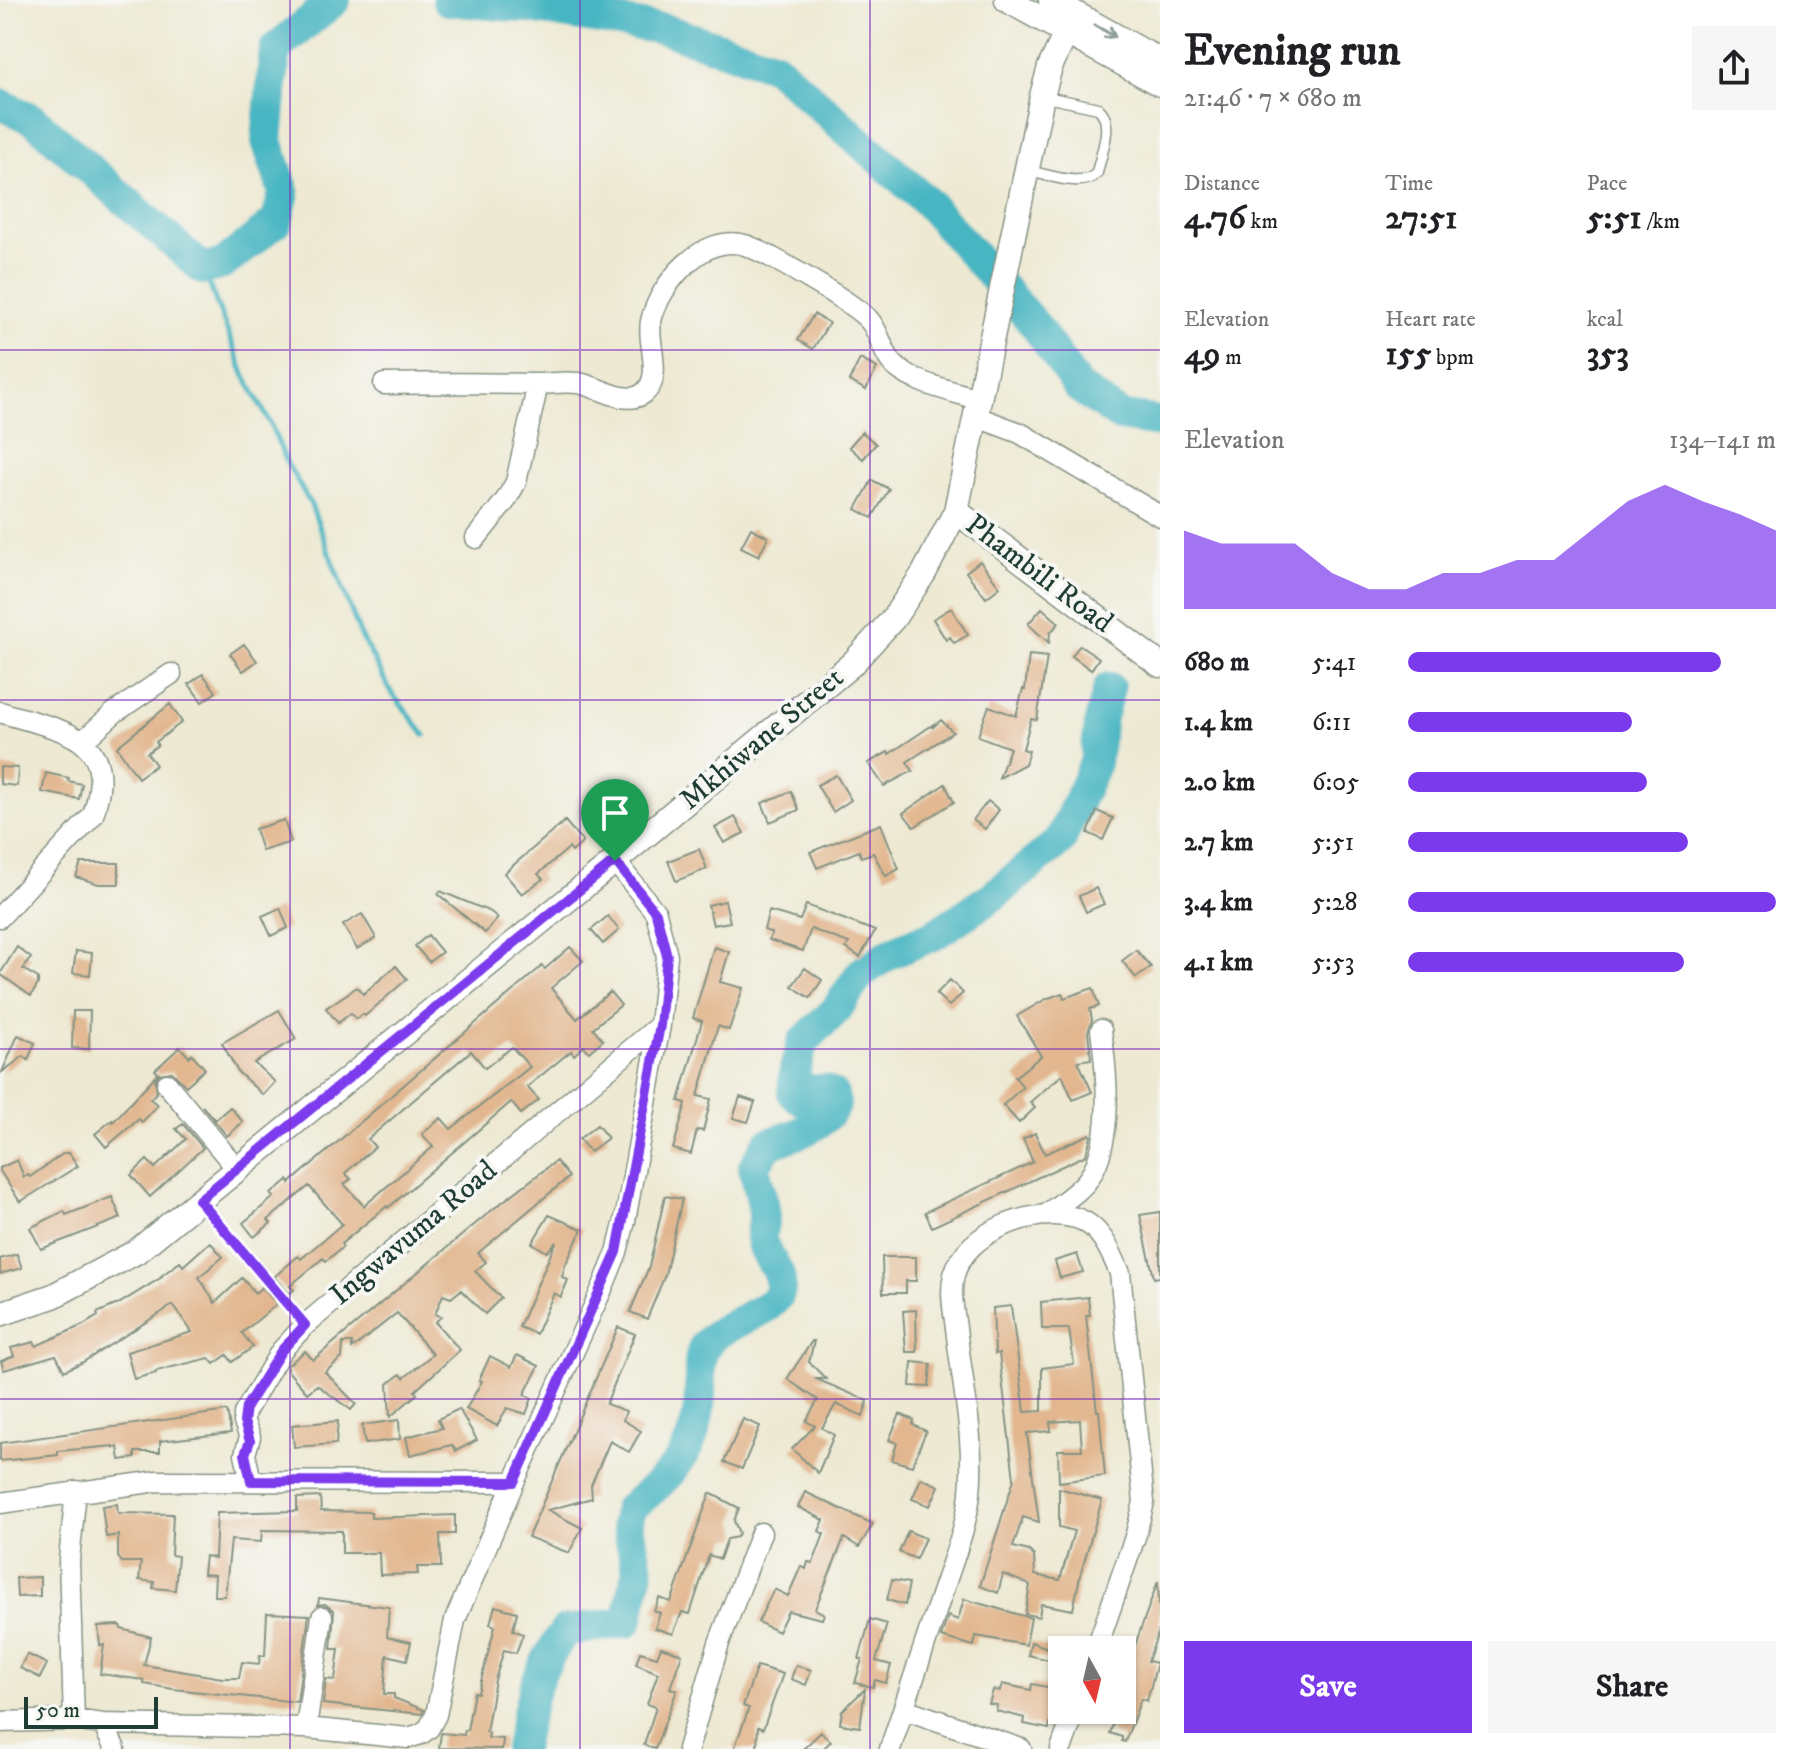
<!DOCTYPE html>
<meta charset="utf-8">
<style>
:root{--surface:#fff;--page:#f6f6f6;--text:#202124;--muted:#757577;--accent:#7c3aed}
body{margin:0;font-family:"IM FELL DW Pica",serif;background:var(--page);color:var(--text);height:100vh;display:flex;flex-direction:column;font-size:30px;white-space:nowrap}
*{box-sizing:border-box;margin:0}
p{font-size:26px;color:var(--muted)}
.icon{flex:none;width:44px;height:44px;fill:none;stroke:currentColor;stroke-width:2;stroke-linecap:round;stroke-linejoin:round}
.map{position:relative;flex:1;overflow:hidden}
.panel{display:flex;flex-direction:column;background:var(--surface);width:640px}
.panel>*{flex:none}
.needle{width:52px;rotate:172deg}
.buttons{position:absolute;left:1048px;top:1636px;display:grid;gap:16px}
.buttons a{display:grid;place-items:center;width:88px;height:88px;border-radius:0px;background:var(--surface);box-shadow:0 2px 6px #0004;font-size:40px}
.scale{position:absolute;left:24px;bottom:20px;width:134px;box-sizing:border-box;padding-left:8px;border:4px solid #1f3d34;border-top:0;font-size:22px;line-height:28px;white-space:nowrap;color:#1f3d34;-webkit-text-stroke:6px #f6f6f2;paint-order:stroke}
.pin{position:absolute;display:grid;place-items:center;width:68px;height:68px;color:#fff;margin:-82px -34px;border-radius:50% 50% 50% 0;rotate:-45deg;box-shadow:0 0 8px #0007}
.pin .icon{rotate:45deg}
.round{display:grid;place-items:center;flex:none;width:84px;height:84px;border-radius:0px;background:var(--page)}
.summary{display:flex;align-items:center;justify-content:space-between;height:136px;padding:0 24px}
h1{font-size:44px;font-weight:800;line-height:60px}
.stats{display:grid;grid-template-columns:repeat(3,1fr);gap:12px;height:136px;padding:8px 24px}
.stats div{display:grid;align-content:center}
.stats b{font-size:34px;font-weight:800}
.stats small{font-size:22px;font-weight:400}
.stats p{font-size:22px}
.chart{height:224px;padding:16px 24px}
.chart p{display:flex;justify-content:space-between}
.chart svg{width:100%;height:144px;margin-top:8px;fill:var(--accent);opacity:.7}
.cta{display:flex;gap:16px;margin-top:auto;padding:16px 24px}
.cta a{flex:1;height:92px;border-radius:0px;background:var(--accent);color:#fff;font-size:32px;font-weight:800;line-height:92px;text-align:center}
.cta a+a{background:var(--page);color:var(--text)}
ul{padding:0 24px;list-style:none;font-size:26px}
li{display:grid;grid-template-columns:128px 96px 1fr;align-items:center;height:60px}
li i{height:20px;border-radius:10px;background:var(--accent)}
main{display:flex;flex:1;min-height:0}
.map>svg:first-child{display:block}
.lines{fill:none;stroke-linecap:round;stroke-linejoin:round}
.stream{stroke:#47b5c2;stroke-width:5}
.river{stroke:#47b5c2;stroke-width:32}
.building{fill:#e2b790;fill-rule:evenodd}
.service-casing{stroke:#869384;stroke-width:13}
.minor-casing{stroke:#869384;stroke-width:23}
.tertiary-casing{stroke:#869384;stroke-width:27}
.service{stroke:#fff;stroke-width:10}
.minor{stroke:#fff;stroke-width:20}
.tertiary{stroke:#fff;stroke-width:24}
.oneway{stroke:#8f9e9a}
.route-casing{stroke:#fff;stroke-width:16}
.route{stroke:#7c3aed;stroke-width:10}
.grid{fill:none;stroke:#7b2cbf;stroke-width:2;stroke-opacity:0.55}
.labels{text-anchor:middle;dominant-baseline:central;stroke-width:8;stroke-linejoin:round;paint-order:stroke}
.street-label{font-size:30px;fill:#1f3d34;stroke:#f6f6f2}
</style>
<main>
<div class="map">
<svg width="1160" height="1749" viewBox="0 0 1160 1749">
<rect width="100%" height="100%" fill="#f6f6f2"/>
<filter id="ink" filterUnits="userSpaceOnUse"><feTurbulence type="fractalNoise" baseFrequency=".0125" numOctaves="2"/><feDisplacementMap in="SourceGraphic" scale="16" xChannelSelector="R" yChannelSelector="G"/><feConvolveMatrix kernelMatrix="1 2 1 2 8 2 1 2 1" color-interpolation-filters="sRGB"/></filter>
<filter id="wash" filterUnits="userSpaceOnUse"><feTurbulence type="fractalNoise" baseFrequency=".006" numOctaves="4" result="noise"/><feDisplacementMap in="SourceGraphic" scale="32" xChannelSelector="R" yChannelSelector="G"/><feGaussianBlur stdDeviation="1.8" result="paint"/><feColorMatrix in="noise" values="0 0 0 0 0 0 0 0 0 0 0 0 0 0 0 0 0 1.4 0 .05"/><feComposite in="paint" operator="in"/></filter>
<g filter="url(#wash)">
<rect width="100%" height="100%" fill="#ede9d3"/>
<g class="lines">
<path class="stream" d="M203 269 244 374 270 423 287 463 311 505 360 634 391 692 425 735"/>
<path class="river" d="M448 0 524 7 663 29 775 66 927 202 1035 325 1078 387 1120 416 1160 422
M0 104 34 120 203 269 223 264 277 221 284 192 267 141 275 49 335 0
M520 1749C530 1700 535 1673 565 1631L627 1622 638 1570 627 1523 629 1509C671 1475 698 1452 700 1394 701 1380 697 1358 705 1346 721 1321 777 1313 780 1289 783 1268 765 1259 761 1239 759 1232 765 1223 764 1215 763 1199 757 1182 754 1167L768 1144C792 1136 823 1128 835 1104L833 1095 824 1090H815L804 1101 793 1093 795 1069 803 1042 836 1010 861 973 889 954 934 935 993 896 1060 841 1095 763 1101 717 1109 688"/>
</g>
<g id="blocks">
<path class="building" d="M814 314 829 323 813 349 798 340Z
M860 359 877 368 866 390 849 381Z
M862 432 876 444 863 459 849 447Z
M872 480 889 489 872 518 856 509Z
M751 528 768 537 759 556 741 547Z
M980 561 1000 587 986 598 966 572Z
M951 608 968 635 954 643 950 637 946 640 933 619Z
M1042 608 1059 623 1050 633 1049 643 1028 624Z
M244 644 257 661 243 671 230 654Z
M1080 645 1099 658 1091 670 1072 656Z
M1029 655 1047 657 1037 720 1031 719 1023 749 1029 751 1025 764 999 778 1010 748 978 736 989 706 1016 716 1023 689 1025 690Z
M203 674 216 692 202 702 189 684Z
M170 704 182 722 156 742 158 745 147 753 156 765 138 778 117 747Z
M941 720 953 732 907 762 913 771 884 786 868 763 888 752 889 754 934 724 932 728Z
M0 767 18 768 17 786 0 784Z
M46 773 69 778 68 781 82 784 79 799 42 792Z
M836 775 851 800 833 812 817 785Z
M945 784 954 802 914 827 903 813Z
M634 787 646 806 610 827 597 810Z
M791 791 799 810 770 822 762 803Z
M988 801 999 810 985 829 973 820Z
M1097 811 1113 818 1103 840 1088 833Z
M735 817 744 833 724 843 715 828Z
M284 820 291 842 262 851 255 829Z
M565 821 583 842 572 852 569 848 538 874 543 879 522 894 504 873Z
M881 824 899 869 886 876 873 853 861 857 859 851 817 868 810 852Z
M699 849 707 869 676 881 668 861Z
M81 863H119V884H99L76 877Z
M1096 888 1104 904 1086 912 1079 896Z
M440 891 491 912 498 918 485 933 438 894Z
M725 901 730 922 713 925 708 905Z
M806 905 875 931 860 957 846 948 849 943 811 929 803 951 769 940 772 933 764 930 769 911 800 920Z
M280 908 288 928 271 936 262 916Z
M362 914 376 938 357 949 343 925Z
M608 916 619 930 603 944 591 930Z
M428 935 442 952 429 962 415 946Z
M17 947 31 958 23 969 38 978V984L31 996 0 974Z
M570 947 583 961 551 988 577 1019 610 992 621 1005 593 1028 603 1040 589 1052 584 1046 574 1055 571 1051 527 1087 539 1100 521 1114 511 1102 388 1208 387 1206 341 1244 343 1247 326 1261 323 1258 290 1286 294 1290 289 1294 274 1277 298 1256 301 1259 342 1224 309 1186 268 1220 271 1223 254 1237 243 1223 274 1197 271 1194 288 1180 290 1183 542 966 545 969ZM512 1047 530 1067 451 1129 441 1118 422 1134 433 1147 364 1206 344 1184 351 1179 345 1173 375 1147 368 1139 471 1051 485 1068Z
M714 947 729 952 720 982 743 988 729 1030 718 1026 698 1096 711 1099 703 1131 697 1130 691 1154 673 1149 686 1103 679 1101 702 1021 693 1018Z
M1136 950 1151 967 1136 978 1122 961Z
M76 951 92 953 90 975 73 973Z
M396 966 407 979 365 1016 363 1014 356 1019 351 1013 338 1023 326 1008 357 987 363 994Z
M805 968 822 980 810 998 792 986Z
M950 980 963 993 949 1006 936 994Z
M1093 988 1099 1006 1090 1009 1092 1020 1088 1032 1091 1059 1078 1061 1092 1092 1073 1100 1062 1075 1030 1102 1035 1108 1019 1123 1003 1105 1023 1087 1015 1077 1041 1056 1017 1016 1046 999 1062 993 1064 998Z
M279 1010 296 1039 254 1063 275 1082 263 1095 238 1072 222 1043Z
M73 1011H90L89 1049 72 1048Z
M18 1035 35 1043 28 1060 24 1056 2 1072Z
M180 1047 189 1057 192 1054 205 1069 186 1086 172 1072 159 1074 155 1080 157 1092 150 1099 158 1105 142 1122 139 1119 106 1147 95 1134 112 1120 113 1122 158 1073 155 1070Z
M740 1097 755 1102 748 1122 733 1118Z
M202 1106 215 1120 230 1107 243 1122 227 1136Z
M183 1124 203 1148 150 1197 131 1175 147 1160 155 1168 186 1139 176 1129Z
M597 1125 608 1138 590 1152 579 1139Z
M1035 1133 1045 1154 1090 1134 1091 1136 1086 1155 932 1227 925 1212 1033 1162 1023 1139Z
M64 1153H69L78 1166 20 1202 0 1171V1168L17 1160 24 1177 28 1175 30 1177Z
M556 1161 569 1177 478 1253 486 1262 475 1271 501 1298 485 1314 461 1290 451 1298 443 1295 435 1314 441 1317 435 1322 460 1350 415 1391 417 1394 390 1417 388 1384 400 1374 404 1378 433 1354 397 1313 352 1349V1343H343L342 1358 325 1372 356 1404 351 1410 317 1385 307 1393 287 1370 288 1365 305 1351 313 1360 492 1210Z
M665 1196 682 1199 665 1275 647 1319 630 1312 649 1267Z
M112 1197 121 1218 41 1249 30 1228 64 1211 66 1215Z
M1160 1212V1277L1154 1278 1140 1215Z
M549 1215 582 1229 565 1266 562 1277 568 1280 561 1297 554 1293 536 1334 519 1327 556 1242 547 1252 532 1243Z
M210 1242 223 1257 199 1277 215 1303 242 1278 255 1293 262 1287 277 1304 242 1333 253 1347 232 1362 227 1355 214 1364 209 1358 156 1371V1373L134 1379 127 1352 192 1332 173 1305 83 1362 64 1371 56 1355 4 1370 1 1361 14 1356 11 1348 34 1342 36 1346 83 1325 98 1316 97 1313 120 1303 162 1277 161 1276 180 1262 183 1266Z
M17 1254 22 1268 0 1274V1259Z
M1077 1254 1083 1272 1060 1278 1055 1261Z
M882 1257H916V1281H906V1293H883Z
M1088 1297 1090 1315 1086 1316 1097 1411H1099L1105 1476 1059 1482 1058 1450H1082L1080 1420 1050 1422 1051 1431 1027 1433 1039 1522 1023 1517 1013 1547 1029 1551 1034 1556 1035 1575 1060 1580 1074 1531 1059 1527V1488L1102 1500 1080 1576 1073 1610 1041 1604 1039 1617 1025 1614 1030 1585 1003 1574 998 1593 980 1586 1014 1479 999 1353 995 1354 993 1308 1011 1306 1025 1412 1042 1411V1368L1074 1364 1069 1329H1042L1041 1302Z
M916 1310 917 1352H906L903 1311Z
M618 1327 635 1334 606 1404 626 1411 623 1420 641 1431 629 1452 610 1441 591 1485 592 1498 548 1510 582 1528 569 1553 528 1537Z
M812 1341H814L809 1362 826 1379 814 1378 868 1401 863 1416 836 1404 822 1428 834 1435 818 1473 792 1449 815 1426 806 1421 818 1400 787 1379Z
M517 1355 539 1366 524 1395 532 1398 526 1414 507 1408 497 1426 466 1409 482 1381 479 1380 490 1356 511 1367Z
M912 1362 931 1364 929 1387 910 1386Z
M459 1409 477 1440 456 1451 452 1445 410 1455 406 1437 442 1428 438 1419Z
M227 1411 231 1433 160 1441V1452H135V1458L120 1460 118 1447 114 1448V1446L58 1451V1455L0 1461V1443Z
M900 1414 914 1420 913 1425 926 1431 912 1466 892 1460 897 1443 889 1440Z
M743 1419 760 1426 742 1469 724 1462Z
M399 1420 400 1439 365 1444 362 1425Z
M338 1421 336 1444 294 1447 292 1425Z
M921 1478 939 1486 930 1506 912 1499Z
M805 1492 873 1524 859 1547 844 1538 815 1609 824 1614 822 1619 788 1611 778 1632 758 1622 774 1589 788 1596 801 1566 806 1569 808 1562 813 1563 824 1534 819 1531 824 1520 798 1507Z
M710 1493 739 1508 734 1521 739 1533 737 1537 727 1539 720 1559 709 1555 690 1614 682 1612 673 1634 655 1628 660 1613 654 1611 659 1598 671 1602Z
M320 1497 321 1511 371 1512V1518L455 1515V1534H440L441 1567H417L418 1574 380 1575 379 1553H342V1531L262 1530 261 1542 231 1540 225 1596H214L215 1575 203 1574 205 1556 215 1558 217 1513 297 1511V1498Z
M117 1504 118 1513 173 1514 171 1555 178 1556 175 1590 153 1588 154 1582 139 1580 141 1562H122L118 1557V1535L106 1537 102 1506Z
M908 1531 925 1538 916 1559 899 1552Z
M40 1577V1596L17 1597 16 1578Z
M892 1580 909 1583 905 1605 887 1600Z
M1158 1581 1160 1627 1148 1661 1157 1663 1147 1701 1141 1699 1125 1742 1122 1741V1737L1110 1733 1117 1713 1122 1714V1665L1125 1655 1131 1656Z
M319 1598 389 1607 387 1637 411 1642 407 1660 387 1655 384 1694H394V1698L424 1710 422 1714 323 1704 326 1679 335 1680 339 1649H331L334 1611 325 1604 318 1605Z
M964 1599 1031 1618 1026 1645 976 1636 974 1646 941 1637 948 1616 958 1620Z
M495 1606 517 1612 513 1630 523 1634 516 1653 504 1650 495 1680 486 1732 489 1733 488 1738 503 1739 502 1749 439 1748 441 1733 464 1735 465 1730H467L474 1692 478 1693 495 1626 490 1624Z
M267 1613 309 1615 297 1702 173 1689 144 1684V1680L100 1674 104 1645H100L98 1626 120 1625 121 1629 151 1637 144 1665 222 1678H239L242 1662 259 1664 260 1655 265 1656Z
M870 1619 887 1624 876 1661 891 1665 886 1683 875 1680 873 1687 855 1683 862 1659H859Z
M1031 1642 1062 1653V1663L1028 1655Z
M661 1647 682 1654 670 1688 677 1690 655 1749 644 1745 656 1707 647 1704 658 1673 636 1664 640 1652 657 1657Z
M27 1654 47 1664 40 1678 20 1668Z
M796 1665 811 1670 806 1685 791 1679Z
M757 1666 783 1674 763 1729 758 1727 757 1749H734L749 1708 743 1706Z
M1002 1684 1031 1690 1032 1684 1057 1689 1049 1729 1024 1724 1025 1718 996 1711 997 1705 989 1704 993 1690 1000 1691Z
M865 1689 860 1727 840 1724 842 1711Z
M821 1732 831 1741 823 1749H803Z"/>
</g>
</g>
<g filter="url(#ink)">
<use href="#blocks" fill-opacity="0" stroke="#869384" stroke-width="2"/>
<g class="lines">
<defs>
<path id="service" d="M1028 171C1046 174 1084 189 1097 173 1101 153 1115 122 1098 108L1042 96
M200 1202 305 1325"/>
<path id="minor" d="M384 384C434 383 485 383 535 384 549 384 564 381 578 383 595 385 624 405 641 395 666 380 646 344 651 321 660 283 703 233 745 245 766 252 855 304 869 320 881 333 882 355 896 367 917 385 954 391 980 400
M977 417 1020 433 1160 516
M476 538 506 500 516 482 538 384
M0 712C61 731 120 734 93 815L0 917
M82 742 114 713 171 674
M167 1084 237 1169
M1046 1215C1059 1204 1079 1193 1089 1178 1114 1140 1107 1074 1101 1030
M251 1481 245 1454 250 1437 244 1422V1414L281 1351 305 1325 660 1025
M0 1503 158 1481 514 1482
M904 1709 1021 1749
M74 1720 69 1560 76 1491
M0 1722 74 1720 103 1724 306 1728 408 1738 421 1734
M103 1724 115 1749
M306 1728 322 1617
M421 1734 429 1728 436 1715 455 1620 514 1482 602 1289 617 1252 625 1221 660 1025 667 956 656 913 615 861
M688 1749 719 1643 761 1533
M890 1749C908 1695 926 1641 944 1587 954 1557 967 1525 970 1493 975 1441 963 1387 957 1336 955 1317 949 1294 954 1275 966 1231 1034 1206 1076 1218 1100 1225 1111 1252 1120 1273L1144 1502 1136 1534 1096 1650
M1061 1749 1075 1710"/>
<path id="tertiary" d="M1007 0 1160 84
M1051 0 1160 61
M956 511 1160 665
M0 1314 53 1296 136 1252 615 861 852 664 893 619 924 573 956 511 1042 96 1050 67 1075 14"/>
</defs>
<use href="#service" class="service-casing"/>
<use href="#minor" class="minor-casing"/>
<use href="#tertiary" class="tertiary-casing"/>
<use href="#service" class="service"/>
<use href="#minor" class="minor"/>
<use href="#tertiary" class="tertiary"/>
</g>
<defs><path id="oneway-shaft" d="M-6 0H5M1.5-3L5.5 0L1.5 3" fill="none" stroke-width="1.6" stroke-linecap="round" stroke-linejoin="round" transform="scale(2)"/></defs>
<use class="oneway" href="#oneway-shaft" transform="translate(1105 31) rotate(29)"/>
</g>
<g class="lines" filter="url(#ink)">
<defs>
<path id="route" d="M615 861 656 913 667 956 660 1025 617 1252 514 1482 251 1481 245 1454 250 1441 244 1422 246 1407 281 1351 305 1325 199 1200Z"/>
</defs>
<use href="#route" class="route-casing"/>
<use href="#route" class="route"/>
</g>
<path class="grid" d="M290 0V1749M580 0V1749M870 0V1749M0 350H1160M0 700H1160M0 1049H1160M0 1399H1160"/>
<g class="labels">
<g class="street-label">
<text transform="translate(1039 574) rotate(37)">Phambili Road</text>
<text transform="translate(762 739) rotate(-40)">Mkhiwane Street</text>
<text transform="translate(414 1233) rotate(-40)">Ingwavuma Road</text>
</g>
</g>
</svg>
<div class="buttons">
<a><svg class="needle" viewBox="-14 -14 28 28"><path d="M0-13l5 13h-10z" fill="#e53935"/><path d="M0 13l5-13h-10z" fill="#757577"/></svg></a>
</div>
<div class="scale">50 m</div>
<div class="pin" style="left:615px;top:861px;background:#1e9e55"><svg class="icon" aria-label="arrive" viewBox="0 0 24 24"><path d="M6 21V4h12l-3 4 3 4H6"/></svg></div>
</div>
<section class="panel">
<div class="summary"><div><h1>Evening run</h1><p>21:46 · 7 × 680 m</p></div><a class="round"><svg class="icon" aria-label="share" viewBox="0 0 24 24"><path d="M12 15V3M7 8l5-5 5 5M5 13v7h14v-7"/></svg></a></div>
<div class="stats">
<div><p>Distance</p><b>4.76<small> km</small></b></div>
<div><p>Time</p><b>27:51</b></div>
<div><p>Pace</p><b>5:51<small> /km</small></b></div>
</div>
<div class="stats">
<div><p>Elevation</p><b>49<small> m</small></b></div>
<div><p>Heart rate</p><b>155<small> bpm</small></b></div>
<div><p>kcal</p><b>353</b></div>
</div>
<div class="chart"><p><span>Elevation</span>134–141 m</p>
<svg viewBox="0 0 160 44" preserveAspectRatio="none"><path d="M0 44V20L10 24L20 24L30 24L40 33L50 38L60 38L70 33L80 33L90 29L100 29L110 20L120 11L130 6L140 11L150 15L160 20V44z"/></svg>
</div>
<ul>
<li><b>680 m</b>5:41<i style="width:85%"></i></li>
<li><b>1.4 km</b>6:11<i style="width:61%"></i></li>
<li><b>2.0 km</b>6:05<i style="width:65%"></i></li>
<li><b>2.7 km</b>5:51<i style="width:76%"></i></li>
<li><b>3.4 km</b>5:28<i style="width:100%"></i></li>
<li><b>4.1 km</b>5:53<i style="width:75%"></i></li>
</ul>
<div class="cta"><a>Save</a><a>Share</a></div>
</section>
</main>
